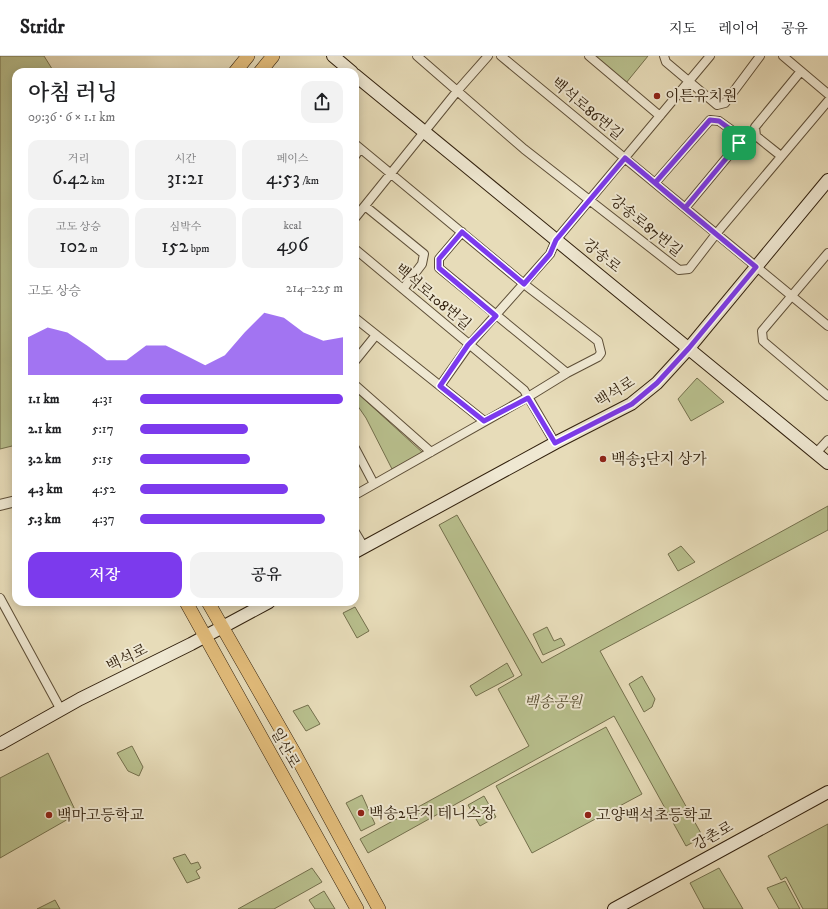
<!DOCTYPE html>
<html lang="ko">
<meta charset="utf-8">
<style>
:root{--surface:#fff;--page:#f2f2f2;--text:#202124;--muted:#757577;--line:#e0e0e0;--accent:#7c3aed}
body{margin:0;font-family:"IM FELL DW Pica","Noto Serif KR",serif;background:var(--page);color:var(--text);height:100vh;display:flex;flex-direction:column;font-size:15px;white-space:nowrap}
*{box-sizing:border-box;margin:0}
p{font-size:13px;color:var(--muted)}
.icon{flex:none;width:22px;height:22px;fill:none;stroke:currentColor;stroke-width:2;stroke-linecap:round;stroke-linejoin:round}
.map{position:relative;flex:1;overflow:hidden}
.details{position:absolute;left:12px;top:12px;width:347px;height:538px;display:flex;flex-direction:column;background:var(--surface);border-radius:12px;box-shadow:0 2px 10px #0003}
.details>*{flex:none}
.pin{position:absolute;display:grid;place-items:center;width:34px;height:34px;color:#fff;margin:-17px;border-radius:8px;box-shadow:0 2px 6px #0006}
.round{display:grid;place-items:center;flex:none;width:42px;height:42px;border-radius:12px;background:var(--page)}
.head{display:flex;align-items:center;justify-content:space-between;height:68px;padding:0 16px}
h1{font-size:22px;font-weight:600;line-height:30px}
.stats{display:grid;grid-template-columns:repeat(3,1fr);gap:6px;height:68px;padding:4px 16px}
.stats div{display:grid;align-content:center;border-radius:10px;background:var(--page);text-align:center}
.stats b{font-size:20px;font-weight:600}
.stats small{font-size:11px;font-weight:400}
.stats p{font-size:11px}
.chart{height:112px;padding:8px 16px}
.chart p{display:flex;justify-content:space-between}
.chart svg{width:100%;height:72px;margin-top:4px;fill:var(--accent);opacity:.7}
.button{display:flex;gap:8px;margin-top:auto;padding:8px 16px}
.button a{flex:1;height:46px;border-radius:12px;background:var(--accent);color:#fff;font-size:16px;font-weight:600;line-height:46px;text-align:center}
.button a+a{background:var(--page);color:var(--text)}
ul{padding:0 16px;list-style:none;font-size:13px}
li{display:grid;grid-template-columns:64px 48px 1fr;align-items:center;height:30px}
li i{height:10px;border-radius:5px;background:var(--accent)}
header{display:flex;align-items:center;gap:24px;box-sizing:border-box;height:56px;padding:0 20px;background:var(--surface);border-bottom:1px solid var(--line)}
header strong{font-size:19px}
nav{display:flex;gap:22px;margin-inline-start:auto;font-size:14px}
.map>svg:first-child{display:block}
.green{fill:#b8bf8d;stroke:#74704d}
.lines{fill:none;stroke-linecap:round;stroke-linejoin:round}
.minor-casing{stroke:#5e4f38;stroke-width:10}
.tertiary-casing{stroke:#5e4f38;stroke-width:12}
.secondary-casing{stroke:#31200d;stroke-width:14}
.primary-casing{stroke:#31200d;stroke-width:14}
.minor{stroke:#efe8d2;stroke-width:8}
.tertiary{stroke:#efe8d2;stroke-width:10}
.secondary{stroke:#efe8d2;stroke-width:12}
.primary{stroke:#e4be7c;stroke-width:13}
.route-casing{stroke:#fff;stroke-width:8}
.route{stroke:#7c3aed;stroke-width:5}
.poi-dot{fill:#8f2418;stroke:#efe8d2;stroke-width:1.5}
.labels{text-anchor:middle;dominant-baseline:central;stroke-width:4;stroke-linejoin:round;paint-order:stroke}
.poi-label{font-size:15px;fill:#31200d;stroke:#efe8d2;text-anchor:start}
.street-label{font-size:15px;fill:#31200d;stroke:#efe8d2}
.park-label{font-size:15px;font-style:italic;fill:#5a5033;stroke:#efe8d2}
</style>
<header>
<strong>Stridr</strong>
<nav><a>지도</a><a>레이어</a><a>공유</a></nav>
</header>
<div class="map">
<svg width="828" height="853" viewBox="0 0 828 853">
<rect width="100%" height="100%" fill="#e7dcb9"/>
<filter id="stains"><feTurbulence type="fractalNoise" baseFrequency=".005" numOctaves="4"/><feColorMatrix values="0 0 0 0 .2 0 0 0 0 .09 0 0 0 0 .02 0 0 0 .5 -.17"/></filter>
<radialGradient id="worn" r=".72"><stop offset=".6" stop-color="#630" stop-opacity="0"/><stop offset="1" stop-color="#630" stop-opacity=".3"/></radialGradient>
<path class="green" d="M0 0H44L54 16H16V389L0 393Z
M594 0H648L626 27Z
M697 322 724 346 691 365 678 343Z
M355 335 422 396 412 403 392 413 366 362 355 346Z
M828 450V474L600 595 703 781 686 790 614 660 368 797 360 783 529 690 498 633 522 619 439 469 457 459 542 607Z
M681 490 695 506 678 515 668 498Z
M355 551 369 575 357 582 343 557Z
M547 571 554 585 561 582 565 589 543 599 533 578Z
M507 607 514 620 476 640 470 630Z
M642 620 655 643 652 651 644 656 629 628Z
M308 649 320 668 306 675 293 655Z
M606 671 642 738 532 797 496 730Z
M132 690 143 711 139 720 128 715 117 697Z
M48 697 77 758 0 802V722Z
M362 739 375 768 361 775 346 747Z
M484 740 496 761 480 770 468 749Z
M828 768V853H803L786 821 781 824 768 800Z
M185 798 191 808 198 806 201 812 196 815 200 822 187 827 173 802Z
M312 812 322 826 274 853H238Z
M719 812 743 853H704L690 827Z
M785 825 800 853H779L767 832Z
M324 835 335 853H315L309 844Z
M55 844 60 853H37Z"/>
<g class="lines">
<defs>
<path id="minor" d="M417 0 524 93 679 214 689 213 716 178 828 45
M501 0 828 270
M589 0 660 60
M664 0 666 6 717 49 725 47 760 0
M783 0 828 38
M355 88 524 228 598 285 601 297 598 301 567 317 528 341 355 439
M355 100 360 93
M781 100 756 80 755 71 801 15
M655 127 710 64 719 65 737 78 739 87 685 152
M365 150 424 198 422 208 403 233
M355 162 458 34 488 0
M462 176 439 203V212L567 317
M355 193 524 334 555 387
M828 197 762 275 763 285 828 340
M355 262 484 365
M355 305 376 279
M355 329 431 396
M440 330 469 289 550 198 556 184 710 0
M355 392 374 428
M816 397 828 384
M355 476 364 491
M0 542 61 654"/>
<path id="tertiary" d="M0 449 16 445"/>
<path id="secondary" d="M333 0 352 16
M355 19 828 407
M355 496 555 387 631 348 657 327 689 292 828 124
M0 688 80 643 191 588 269 546
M614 853 828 736"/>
<path id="primary" d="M235 16 248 0
M260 16 273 0
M186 546 357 853
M208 546 295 698 379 853"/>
</defs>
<use href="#minor" class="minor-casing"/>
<use href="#tertiary" class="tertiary-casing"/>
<use href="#secondary" class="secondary-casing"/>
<use href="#primary" class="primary-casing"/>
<use href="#minor" class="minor"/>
<use href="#tertiary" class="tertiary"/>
<use href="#secondary" class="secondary"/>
<use href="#primary" class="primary"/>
</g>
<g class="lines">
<defs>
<path id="route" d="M739 87 685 152 625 102 556 184 550 198 524 228 462 176 439 203V212L496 260 468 289 440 330 484 365 528 342 555 387 632 348 657 327 689 292 756 211C722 183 688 155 655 127L710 64 719 65 737 78 739 87"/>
</defs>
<use href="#route" class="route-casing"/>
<use href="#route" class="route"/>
</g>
<g class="poi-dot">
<circle cx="657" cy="40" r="4"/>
<circle cx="603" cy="403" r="4"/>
<circle cx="361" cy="757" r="4"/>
<circle cx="49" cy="759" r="4"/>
<circle cx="588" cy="759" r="4"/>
</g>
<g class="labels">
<g class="poi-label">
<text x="665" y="40">이튼유치원</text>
<text x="611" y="403">백송3단지 상가</text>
<text x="369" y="757">백송2단지 테니스장</text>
<text x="57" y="759">백마고등학교</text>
<text x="596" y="759">고양백석초등학교</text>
</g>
<g class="street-label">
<text transform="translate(587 53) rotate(40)">백석로86번길</text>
<text transform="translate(646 170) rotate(39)">강송로87번길</text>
<text transform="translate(602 200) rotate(39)">강송로</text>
<text transform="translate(433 241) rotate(40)">백석로108번길</text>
<text transform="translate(615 336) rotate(-32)">백석로</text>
<text transform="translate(127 602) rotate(-26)">백석로</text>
<text transform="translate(285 692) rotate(61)">일산로</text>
<text transform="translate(713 780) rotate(-29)">강촌로</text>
</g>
<g class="park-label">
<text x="553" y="646">백송공원</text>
</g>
</g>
<rect width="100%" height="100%" filter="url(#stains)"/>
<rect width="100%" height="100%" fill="url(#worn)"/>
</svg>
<div class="pin" style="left:739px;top:87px;background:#1e9e55"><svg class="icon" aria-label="arrive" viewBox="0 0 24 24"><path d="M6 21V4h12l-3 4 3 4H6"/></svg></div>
<section class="details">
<div class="head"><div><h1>아침 러닝</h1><p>09:36 · 6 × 1.1 km</p></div><a class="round"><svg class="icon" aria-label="share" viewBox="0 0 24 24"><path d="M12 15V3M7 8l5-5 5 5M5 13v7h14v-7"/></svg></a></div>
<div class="stats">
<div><p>거리</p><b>6.42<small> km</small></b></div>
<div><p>시간</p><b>31:21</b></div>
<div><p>페이스</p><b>4:53<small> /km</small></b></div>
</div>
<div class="stats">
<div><p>고도 상승</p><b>102<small> m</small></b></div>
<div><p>심박수</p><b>152<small> bpm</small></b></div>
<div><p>kcal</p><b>496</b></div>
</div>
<div class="chart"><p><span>고도 상승</span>214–225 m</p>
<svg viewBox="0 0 160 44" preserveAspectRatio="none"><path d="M0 44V21L10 15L20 18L30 26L40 35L50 35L60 26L70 26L80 32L90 38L100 32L110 18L120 6L130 9L140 18L150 23L160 21V44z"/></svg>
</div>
<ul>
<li><b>1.1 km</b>4:31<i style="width:100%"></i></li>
<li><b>2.1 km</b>5:17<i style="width:53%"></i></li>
<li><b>3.2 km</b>5:15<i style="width:54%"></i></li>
<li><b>4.3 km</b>4:52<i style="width:73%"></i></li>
<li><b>5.3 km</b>4:37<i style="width:91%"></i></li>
</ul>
<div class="button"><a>저장</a><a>공유</a></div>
</section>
</div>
